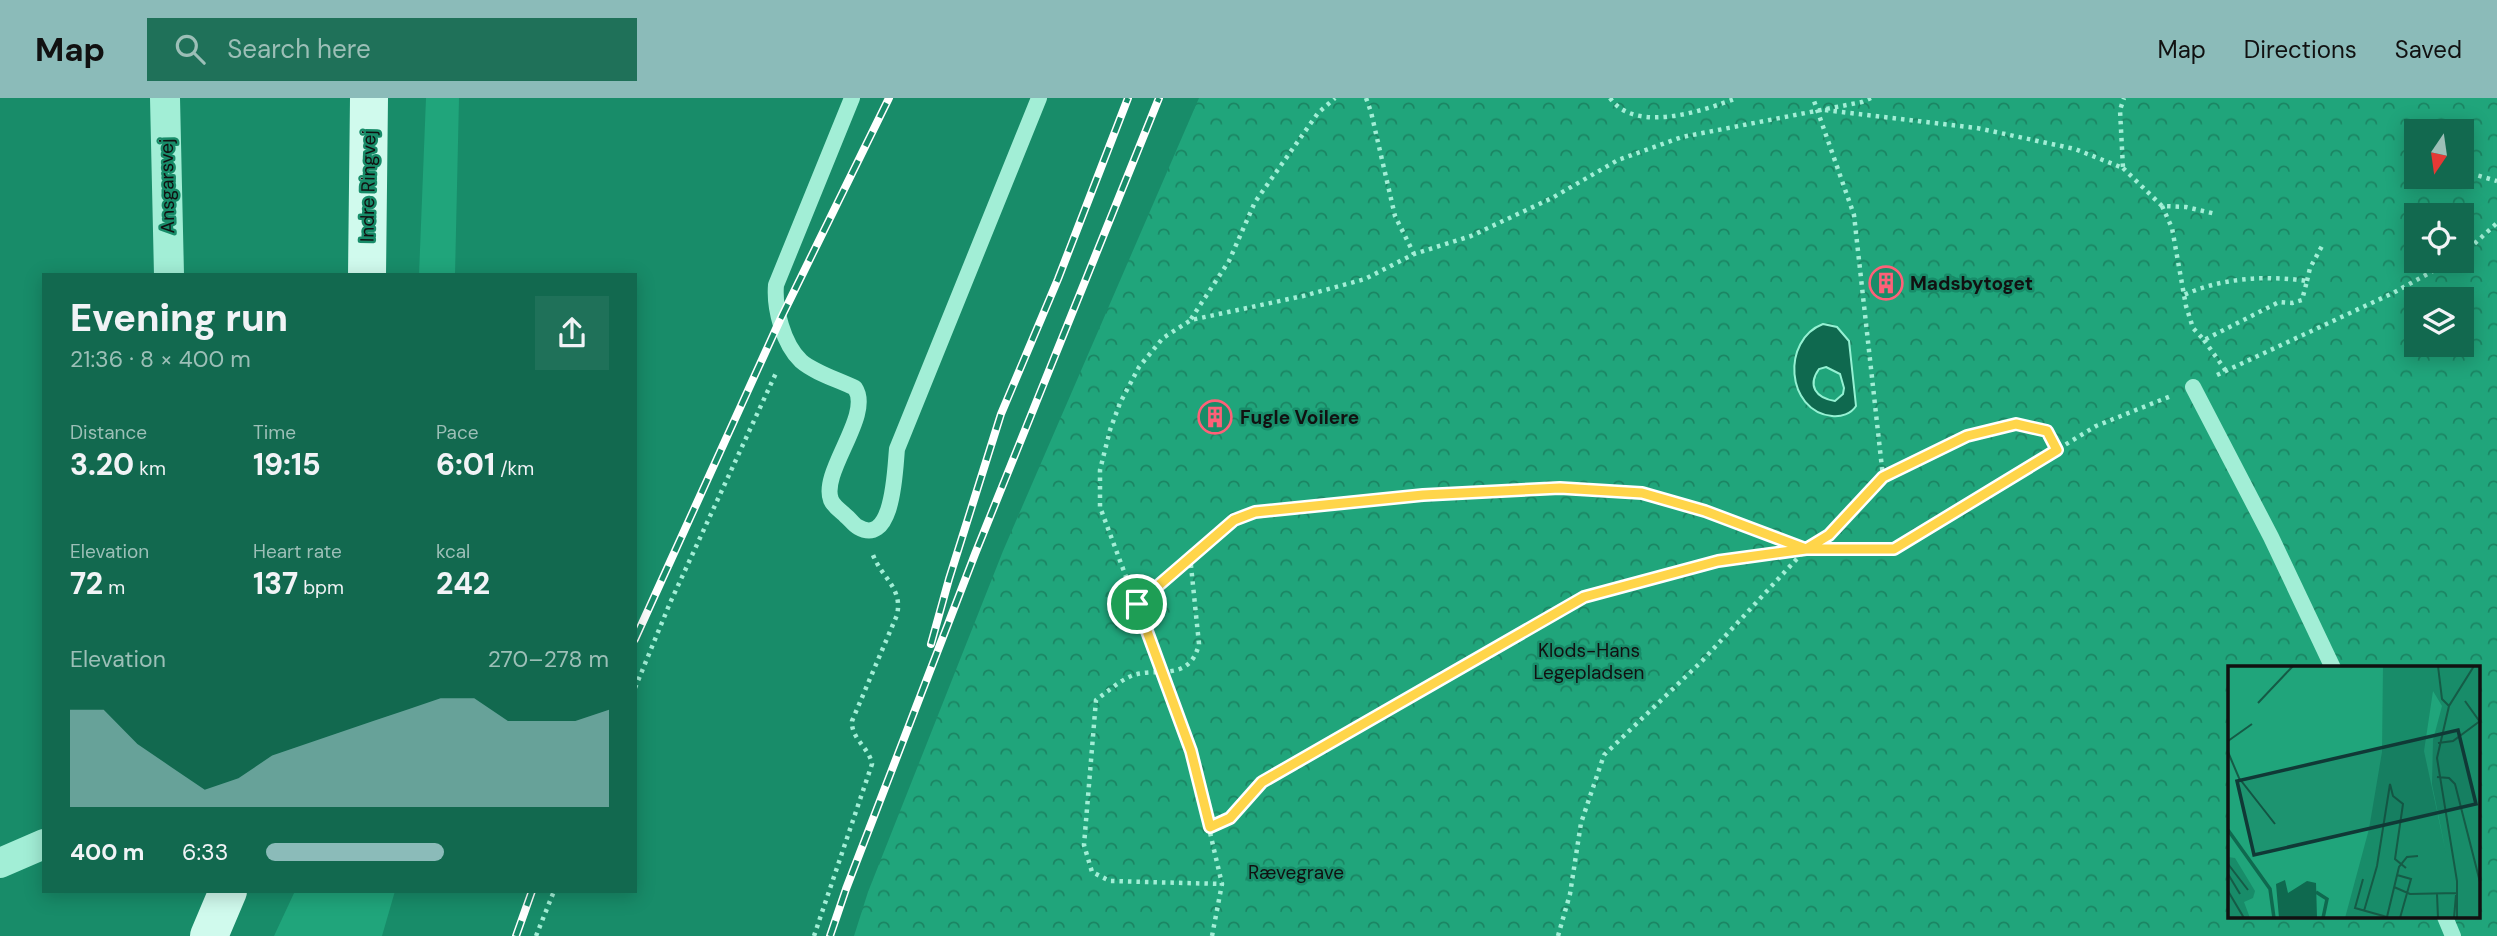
<!DOCTYPE html>
<meta charset="utf-8">
<style>
:root{--surface:#12694f;--page:#1f7159;--text:#f1f3f6;--muted:#9cbfb7;--accent:#8bbbb9}
body{margin:0;font-family:"DM Sans",sans-serif;background:var(--page);color:var(--text);height:100vh;display:flex;flex-direction:column;font-size:26px;white-space:nowrap}
*{box-sizing:border-box;margin:0}
p{font-size:23px;color:var(--muted)}
.icon{flex:none;width:38px;height:38px;fill:none;stroke:currentColor;stroke-width:2;stroke-linecap:round;stroke-linejoin:round}
.map{position:relative;flex:1;overflow:hidden}
.panel{position:absolute;left:42px;top:175px;width:595px;height:620px;display:flex;flex-direction:column;background:var(--surface);border-radius:0px;box-shadow:0 4px 18px #0003}
.panel>*{flex:none}
.needle{width:46px;rotate:193deg}
.buttons{position:absolute;left:2404px;top:21px;display:grid;gap:14px}
.buttons a{display:grid;place-items:center;width:70px;height:70px;border-radius:0px;background:var(--surface);box-shadow:0 4px 18px #0003;font-size:35px}
.pin{position:absolute;display:grid;place-items:center;width:60px;height:60px;color:#fff;margin:-30px;border:4px solid #fff;border-radius:50%;box-shadow:0 2px 7px #0007}
.round{display:grid;place-items:center;flex:none;width:74px;height:74px;border-radius:0px;background:var(--page)}
.head{display:flex;align-items:center;justify-content:space-between;height:119px;padding:0 28px}
h1{font-size:38px;font-weight:800;line-height:52px}
.metrics{display:grid;grid-template-columns:repeat(3,1fr);gap:10px;height:119px;padding:7px 28px}
.metrics div{display:grid;align-content:center}
.metrics b{font-size:30px;font-weight:800}
.metrics small{font-size:19px;font-weight:400}
.metrics p{font-size:19px}
.chart{height:196px;padding:14px 28px}
.chart p{display:flex;justify-content:space-between}
.chart svg{width:100%;height:126px;margin-top:7px;fill:var(--accent);opacity:.7}
ul{padding:0 28px;list-style:none;font-size:23px}
li{display:grid;grid-template-columns:112px 84px 1fr;align-items:center;height:52px}
li i{height:18px;border-radius:9px;background:var(--accent)}
header{display:flex;align-items:center;gap:42px;box-sizing:border-box;height:98px;padding:0 35px;background:var(--accent);color:#111}
header strong{font-size:33px}
nav{display:flex;gap:38px;margin-inline-start:auto;font-size:24px}
.search{width:490px;height:63px;background:var(--page);display:flex;align-items:center;gap:18px;box-sizing:border-box;padding:0 24px;border-radius:0px;color:var(--muted);font-size:26px}
.map>svg:first-child{display:block}
.grass{fill:#20a57b}
.park{fill:url(#park-crowns);fill-rule:evenodd}
.water{fill:#0f694f;stroke:#95f1d3;stroke-width:2;fill-rule:evenodd}
.lines{fill:none;stroke-linecap:round;stroke-linejoin:round}
.path{stroke:#a2eed6;stroke-width:4.5;stroke-dasharray:3.5 5;stroke-linecap:butt}
.lane{stroke:#a2eed6;stroke-width:16}
.street{stroke:#a2eed6;stroke-width:30}
.secondary{stroke:#d0faed;stroke-width:38}
.rail-casing{stroke:#fff;stroke-width:8}
.rail{stroke:#188c69;stroke-width:5;stroke-dasharray:16;stroke-linecap:butt}
.route-casing{stroke:#fff;stroke-width:14}
.route{stroke:#ffd54a;stroke-width:9}
.labels{text-anchor:middle;dominant-baseline:central;stroke-width:5;stroke-linejoin:round;paint-order:stroke}
.street-label{font-size:19px;fill:#111;stroke:#188c69}
.poi-label{font-size:19px;font-weight:bold;fill:#111;stroke:#188c69;text-anchor:start}
.park-label{font-size:19px;fill:#111;stroke:#188c69}
.inset-river{fill:none;stroke:#0f694f;stroke-width:3.5}
.inset-road{fill:none;stroke:#155b46;stroke-width:2}
.view{fill:#103936;fill-opacity:0.15;stroke:#103936;stroke-width:3.5}
.inset-edge{fill:none;stroke:#111;stroke-width:3.5}
</style>
<header>
<strong>Map</strong>
<div class="search"><svg class="icon" aria-label="search" viewBox="0 0 24 24"><circle cx="10" cy="10" r="6"/><path d="M15 15l6 6"/></svg>Search here</div>
<nav><a>Map</a><a>Directions</a><a>Saved</a></nav>
</header>
<div class="map">
<svg width="2497" height="838" viewBox="0 0 2497 838">
<defs>
<pattern id="park-crowns" width="20" height="18" patternUnits="userSpaceOnUse" patternTransform="scale(1.75)"><rect width="20" height="18" fill="#20a57b"/><path d="M2 6a3 3 0 1 1 6 0M12 15a3 3 0 1 1 6 0" fill="none" stroke="#1b8563"/></pattern>
</defs>
<rect width="100%" height="100%" fill="#188c69"/>
<path class="grass" d="M426 0H459L455 177H419Z
M295 793H395L382 838H274Z"/>
<path class="park" d="M1199 0H2497V838H854L868 794 1003 453ZM2417 33H2462V79H2417ZM2417 117H2462V163H2417ZM2417 201H2462V247H2417ZM2229 570H2478V819H2229Z"/>
<path class="water" d="M1823 226 1837 229 1849 243 1856 308C1851 316 1841 319 1832 318 1786 313 1781 242 1823 226ZM1826 269 1840 276 1844 290 1843 296 1835 303C1816 300 1807 288 1819 271Z"/>
<g class="lines">
<path class="path" d="M1366 0 1371 14 1395 118 1414 156
M1610 0C1635 36 1703 13 1737 0
M1825 12 1977 30 2075 51 2123 70 2120 12 2124 0
M2123 70 2162 108 2186 109 2216 116
M2462 73 2497 83
M2162 108 2172 130 2186 208 2193 230 2204 242 2279 204 2292 205 2302 202 2307 183C2267 177 2220 180 2184 197
M2462 157 2497 125
M2307 183 2310 170 2322 148
M1191 221 1229 163 1255 104 1318 15 1335 0
M2204 242 2226 273
M2217 277 2393 195 2451 163
M1883 379 1967 338 2016 326 2047 333 2057 352
M1190 458 1199 546C1189 587 1153 567 1129 579 1117 585 1107 594 1096 602L1084 747 1092 774 1110 783 1222 786
M1137 506 1234 422 1255 414 1423 397 1560 390 1642 395 1705 413 1805 451
M635 590 670 505 776 275
M1210 729 1230 721 1262 684 1584 499 1718 463 1806 451 1829 437 1883 379 1854 117 1813 0
M536 838 554 793
M814 838 872 666C869 649 851 641 852 623L897 517C903 490 882 480 873 457
M1212 838 1222 786 1191 653 1100 409V372L1110 332 1120 305 1139 269 1163 240 1191 222 1303 198 1365 181 1414 156 1471 138 1552 100 1618 62 1682 39 1862 4 1871 0
M1558 838 1570 796 1581 725 1604 657 1702 563 1806 451H1894L2096 328 2171 298"/>
<path class="lane" d="M852 0 776 187C774 210 783 246 801 263 815 275 839 282 855 290 873 317 820 374 831 402 834 409 841 413 846 418 850 421 854 427 858 429 894 450 895 369 897 351L1039 0
M2193 289 2271 439 2333 570
M2445 819 2453 838"/>
<path class="street" d="M165 0 169 177
M0 765 44 746"/>
<path class="secondary" d="M367 177 369 0
M209 838 228 793"/>
<defs>
<path id="rail" d="M635 541 780 222 889 0
M931 546 949 481 1001 316 1058 181 1128 0
M516 838 532 793
M830 838 846 791 975 456 1159 0"/>
</defs>
<use href="#rail" class="rail-casing"/>
<use href="#rail" class="rail"/>
</g>
<g class="lines">
<defs>
<path id="route" d="M1137 506 1191 653 1210 729 1230 720 1262 684 1584 499 1718 463 1806 451H1894L2057 352 2047 333 2016 326 1967 338 1883 379 1829 437 1806 451 1705 413 1642 395 1560 390 1423 397 1255 414 1234 422 1137 506"/>
</defs>
<use href="#route" class="route-casing"/>
<use href="#route" class="route"/>
</g>
<defs>
<symbol id="building-ring" viewBox="-11 -11 22 22"><circle r="9.5" fill="#188c69" stroke="#ff6078" stroke-width="1.5"/><path d="M-4-6H4V6H1V3H-1V6H-4ZM-2.5-4.3h1.7v1.8h-1.7ZM.8-4.3h1.7v1.8H.8ZM-2.5-1h1.7V.8h-1.7ZM.8-1h1.7V.8H.8Z" fill="#ff6078"/></symbol>
</defs>
<g fill-rule="evenodd">
<use href="#building-ring" x="1867" y="166" width="38" height="38"/>
<use href="#building-ring" x="1196" y="300" width="38" height="38"/>
</g>
<g class="labels">
<g class="street-label">
<text transform="translate(167 88) rotate(-91)">Ansgarsvej</text>
<text transform="translate(368 88) rotate(-89)">Indre Ringvej</text>
</g>
<g class="poi-label">
<text x="1910" y="185">Madsbytoget</text>
<text x="1240" y="319">Fugle Voilere</text>
</g>
<g class="park-label">
<text x="1589" y="552">Klods-Hans<tspan x="1589" dy="22">Legepladsen</tspan></text>
<text x="1296" y="774">Rævegrave</text>
</g>
</g>
<g transform="translate(2228 568)">
<rect width="252" height="252" fill="#188c69"/>
<path d="M205 25 214 40 205 74 204 118 218 187 196 85Z" fill="#20a57b"/>
<path d="M0 0H155L154 86 141 163 117 252H22L16 236 25 232 27 225 7 192 0 191Z" fill="#20a57b"/>
<path d="M57 214 60 227 79 215 88 217 89 252H51L48 218Z" fill="#0f694f"/>
<path class="inset-river" d="M0 164 42 223 46 252M88 226 99 233 95 252"/>
<path class="inset-road" d="M210 0 214 33 221 40M237 35 252 56M30 37 65 0M0 75 24 58M210 77 225 75 252 55M0 86 11 112 47 158M209 111 221 112 227 118 252 216M0 198 20 224M0 208 12 228M169 209 183 213 172 252M135 213 127 242 159 251 171 201 179 191 190 190M166 221 182 228 229 227M0 225 16 252M209 228 210 252M136 245 149 200 162 118 165 130 175 138 167 193 178 202M226 252 228 229M229 252V215L209 92 221 40 246 0"/>
<path class="view" d="M230 64 248 138 26 189 9 115Z"/>
<rect width="252" height="252" class="inset-edge"/>
</g>
</svg>
<div class="buttons">
<a><svg class="needle" viewBox="-14 -14 28 28"><path d="M0-13l5 13h-10z" fill="#e53935"/><path d="M0 13l5-13h-10z" fill="#9cbfb7"/></svg></a>
<a><svg class="icon" aria-label="locate" viewBox="0 0 24 24"><circle cx="12" cy="12" r="6"/><path d="M12 2v4M12 18v4M2 12h4M18 12h4"/></svg></a>
<a><svg class="icon" aria-label="layers" viewBox="0 0 24 24"><path d="M12 4l9 5-9 5-9-5zM3 14l9 5 9-5"/></svg></a>
</div>
<div class="pin" style="left:1137px;top:506px;background:#1e9e55"><svg class="icon" aria-label="arrive" viewBox="0 0 24 24"><path d="M6 21V4h12l-3 4 3 4H6"/></svg></div>
<section class="panel">
<div class="head"><div><h1>Evening run</h1><p>21:36 · 8 × 400 m</p></div><a class="round"><svg class="icon" aria-label="share" viewBox="0 0 24 24"><path d="M12 15V3M7 8l5-5 5 5M5 13v7h14v-7"/></svg></a></div>
<div class="metrics">
<div><p>Distance</p><b>3.20<small> km</small></b></div>
<div><p>Time</p><b>19:15</b></div>
<div><p>Pace</p><b>6:01<small> /km</small></b></div>
</div>
<div class="metrics">
<div><p>Elevation</p><b>72<small> m</small></b></div>
<div><p>Heart rate</p><b>137<small> bpm</small></b></div>
<div><p>kcal</p><b>242</b></div>
</div>
<div class="chart"><p><span>Elevation</span>270–278 m</p>
<svg viewBox="0 0 160 44" preserveAspectRatio="none"><path d="M0 44V10L10 10L20 22L30 30L40 38L50 34L60 26L70 22L80 18L90 14L100 10L110 6L120 6L130 14L140 14L150 14L160 10V44z"/></svg>
</div>
<ul>
<li><b>400 m</b>6:33<i style="width:52%"></i></li>
</ul>
</section>
</div>
